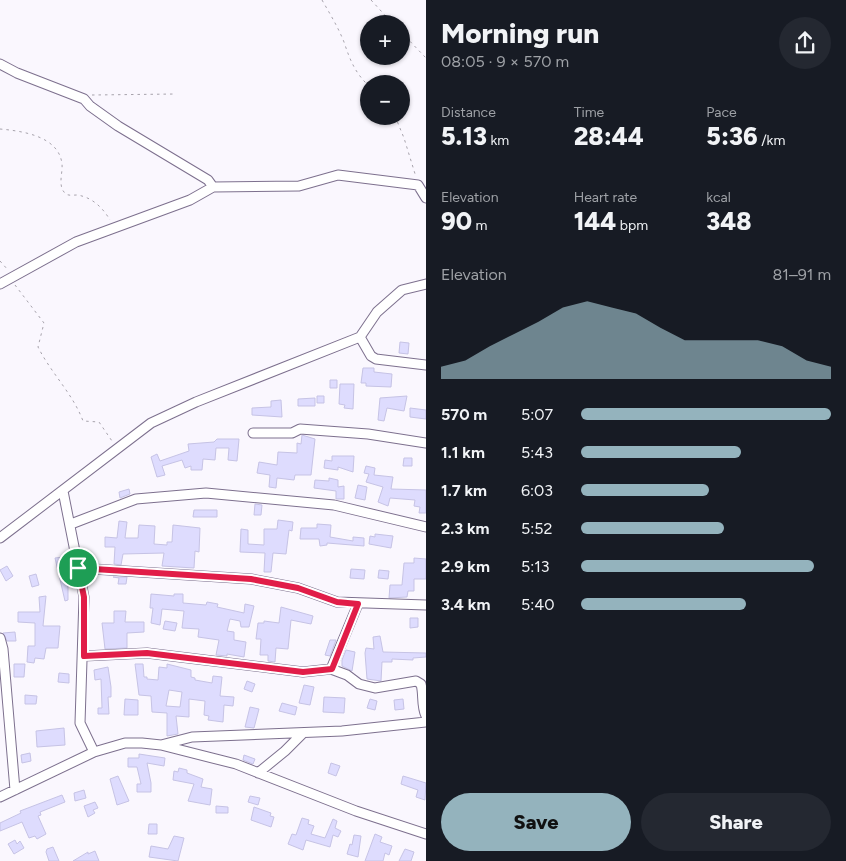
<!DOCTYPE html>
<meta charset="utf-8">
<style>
:root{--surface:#171b24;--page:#242831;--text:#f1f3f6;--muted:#9ea1a6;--accent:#94b3bd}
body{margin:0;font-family:Figtree,sans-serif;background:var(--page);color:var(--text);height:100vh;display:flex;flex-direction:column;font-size:19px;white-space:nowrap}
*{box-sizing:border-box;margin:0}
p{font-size:16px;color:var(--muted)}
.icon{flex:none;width:28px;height:28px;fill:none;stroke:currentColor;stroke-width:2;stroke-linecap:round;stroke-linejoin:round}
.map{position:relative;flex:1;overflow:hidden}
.side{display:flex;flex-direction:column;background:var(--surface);width:420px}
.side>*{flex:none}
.controls{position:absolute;left:360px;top:15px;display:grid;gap:10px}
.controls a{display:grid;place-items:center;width:50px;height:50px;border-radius:50%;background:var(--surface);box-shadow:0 1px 4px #0004;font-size:25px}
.pin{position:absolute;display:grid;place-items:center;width:42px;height:42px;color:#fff;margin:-21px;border:2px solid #fff;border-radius:50%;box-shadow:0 1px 5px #0007}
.round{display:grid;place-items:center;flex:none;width:52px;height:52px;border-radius:26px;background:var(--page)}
.head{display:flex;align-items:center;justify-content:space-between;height:85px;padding:0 15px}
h1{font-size:28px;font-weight:800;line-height:38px}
.figures{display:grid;grid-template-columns:repeat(3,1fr);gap:8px;height:85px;padding:5px 15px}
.figures div{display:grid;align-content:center}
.figures b{font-size:25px;font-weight:800}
.figures small{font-size:14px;font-weight:400}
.figures p{font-size:14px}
.chart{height:140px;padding:10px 15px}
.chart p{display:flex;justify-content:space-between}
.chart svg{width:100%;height:90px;margin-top:5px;fill:var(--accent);opacity:.7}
.primary-button{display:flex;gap:10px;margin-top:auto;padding:10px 15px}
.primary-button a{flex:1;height:58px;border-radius:30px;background:var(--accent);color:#111;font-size:20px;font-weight:800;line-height:58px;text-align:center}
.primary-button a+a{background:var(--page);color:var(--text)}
ul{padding:0 15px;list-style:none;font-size:16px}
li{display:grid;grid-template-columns:80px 60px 1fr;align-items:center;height:38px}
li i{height:12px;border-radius:6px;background:var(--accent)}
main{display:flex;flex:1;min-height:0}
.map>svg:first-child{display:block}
.building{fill:#dedcfe;stroke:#c6c3e5;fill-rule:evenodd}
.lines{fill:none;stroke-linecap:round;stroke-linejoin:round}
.minor-casing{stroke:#7d708e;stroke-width:11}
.path{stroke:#a7a3ac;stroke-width:1;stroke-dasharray:2.5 4;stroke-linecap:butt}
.minor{stroke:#fff;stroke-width:9}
.route-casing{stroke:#fff;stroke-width:10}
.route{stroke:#e11d48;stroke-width:6}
</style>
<main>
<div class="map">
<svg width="426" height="861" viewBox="0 0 426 861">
<rect width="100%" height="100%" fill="#faf7fe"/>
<path class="building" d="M400 342 409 343 408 354 399 353Z
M363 368H374V372L392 374 391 387 366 386V383H361Z
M330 380H337V388H330Z
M340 384H354L353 409 344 408 345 405 339 404Z
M317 396H324V403H317Z
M407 396 404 411 387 408 384 421 378 420 380 398Z
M315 398V406H298V399Z
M281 400 282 417 252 415V408L271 407V401Z
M410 408 426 410V419L410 417Z
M302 435 315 439 311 475H295L294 480 277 478 276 488 269 487 270 475 257 473 259 462 277 465 278 452 297 453V443L301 444Z
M217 439H239L237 461 228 460 229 448H216L215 460 203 459 202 470H191V466L185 468 182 460 162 466 165 475 157 477 151 457 157 454 160 461 189 451 188 444 214 442Z
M332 456H354L353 472 338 467V470L324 468 325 460 332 461Z
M404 458H412V466H403Z
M366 466 375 468 374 475 393 477 391 489 426 490V513H419L420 507 414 506 415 500 390 498 388 506 378 502 383 487 366 482 369 474 364 473Z
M329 478 338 480V487L344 486V499H336V491L314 488 315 480 329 481Z
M358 485 367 487 365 500 355 498Z
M129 489 130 494 120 498 119 492Z
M255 504 262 505 261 515H254Z
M194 510H217V517H193Z
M278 520 293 522 292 531 289 530 286 554 273 553 271 572H264L265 553 240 552 241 529 248 530V544L264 545V529H277Z
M119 521 127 522 125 538H138L139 525 155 526 154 544 167 545V542H172L173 525 200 528 199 552 195 551 194 568 162 566 164 553 123 554 121 565 114 564 115 547H105V537L117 538Z
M317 524 331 525 330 537 353 541V537L364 538V546L327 543V545L320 546 319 539H300L301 528H317Z
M375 534 393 536 391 548 369 544 370 536 375 537Z
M63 557 68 578V600L65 601 55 558Z
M414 558 426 559V579H414V591H408L407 597 389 598 390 585H402L404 563H414Z
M7 566 13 576 6 581 0 570Z
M351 569 365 570 364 579 350 578Z
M379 570 389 571 388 579 378 578Z
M36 574 39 585 32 587 29 576Z
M113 577H127L126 584H118L119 578Z
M151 594 174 596V594H183V603L206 605 207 602 218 604 217 607 244 613 245 604 254 606 249 627H241L240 621 230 619 227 631 234 632V640L246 642 244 657 227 654V656L216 655 219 640 198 637 199 629 182 628 184 611 162 609 160 625 151 623 153 608H150Z
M46 596 43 626H60L58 648H46L44 659 35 658 34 663 27 662 28 646H35V623L18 622V612H40L39 597Z
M281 607 313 616 311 624 291 620 288 649 276 648 275 662 268 661V655H260L261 639H256L258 623H264V621L279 623Z
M114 611H126L125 622H144V632L127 633V648L105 649 102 623H114Z
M410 618H418V627L410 628Z
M165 621 177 623 175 631 163 629Z
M15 632 16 641H7L3 633Z
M380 636 383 652 426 653V657L413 658V660L392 659V662H382L381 681 367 679 365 653 366 648 374 649 373 637Z
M330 640H336L330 656 325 655Z
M346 650 355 652 352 671 342 666V660Z
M14 664H25L24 677H14Z
M135 664H143L144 677H147V679L158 680 159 667 167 668V664L191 670V677L195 678V680L212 683 213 676 222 677 220 696 234 697 233 706 224 705 223 722 208 720 209 716 204 715 205 701 189 699V717L176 716 178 734 167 736V713L152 712 151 696 139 695ZM169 690 182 692 180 707 166 706Z
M108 667 111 687V697H108L109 714H98V708H102L101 679 95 680 94 670Z
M59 673 69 674V683L58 682Z
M247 681 255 684 252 692 244 689Z
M304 685 314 687 310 705 299 703Z
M25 695 37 696 36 704H25Z
M324 697 345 698 344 713 323 712Z
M125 699 138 700V715H124Z
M370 699 377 701 375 710 367 708Z
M403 699 404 709 395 710 394 700Z
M282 703 297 707 295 715 279 711Z
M250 707 259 709 254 728 245 727Z
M64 728 65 745 37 747 36 731Z
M30 753 31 761 22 763 21 755Z
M139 754 165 758 164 766 147 763 151 783V792H137V784H141L137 767H128V758H139Z
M244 755 255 759 253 764 243 760Z
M331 763 340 766 336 776 328 773Z
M179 768 187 770V773L203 779 201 787 212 789 210 805 188 801 194 784 173 780 174 771 178 772Z
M118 776 129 801 117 805 110 779Z
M403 776 426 783 425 800 416 797 418 790 401 784Z
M84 790 86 798 75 801 74 793Z
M62 795 65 802 40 812 41 815 38 816 46 834 37 839 35 836 29 838 22 822 0 831V823L21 813 20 811Z
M250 796 260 798 258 805 248 802Z
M95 802 98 808 93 810 95 813 88 817 84 806Z
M216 806 228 807V813H216Z
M254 807 271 813 270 816 274 817 271 827 251 820Z
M302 818 309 820 308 824 314 826 311 834 325 838 333 819 337 821 335 828 341 831 338 837 333 835 330 847 306 840 303 850 288 844 292 834 296 835Z
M149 824H157V834H148Z
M375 834 382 837 380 842 392 846 389 855 385 853 383 861H365Z
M354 835 361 836 358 857 347 854 350 844 352 845Z
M174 836 184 838 178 861 149 857 151 846 168 849Z
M15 840 17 844 20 841 24 848 14 854 8 844Z
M53 847 59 861H49L46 852 47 849Z
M405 849 414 852 411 861H399Z
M95 851 99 861H73L88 852V854Z"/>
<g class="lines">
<defs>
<path id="minor" d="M0 64 17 73 84 99 90 106 118 126 208 180 213 187 299 186 338 175 418 185 426 198
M0 284 76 242 190 200 213 187
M360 337 371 356 376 359 426 365
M253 433H292L300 429 368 434 426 443
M63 491 84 597 80 723 94 752
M71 524 136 499 206 493 334 505 426 527
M0 538 151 423 196 402 360 337 377 312 402 290 426 284
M77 568 251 579 298 588 337 602 426 605
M0 638 3 649 15 790
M84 656 147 653 303 672 331 669 347 675 359 684 375 688 416 681 421 684C424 695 421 705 426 716
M331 669 358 604
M161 745 192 737 342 731 426 722
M258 773 285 751 302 734
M0 797 94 752 125 743H142L161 745 236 764 356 811 426 834"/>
</defs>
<use href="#minor" class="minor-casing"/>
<path class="path" d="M322 0C330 14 338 27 344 42 350 60 355 73 369 86
M371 0 393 24
M401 32 426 58
M92 95 176 94
M395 116 404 138 416 177
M0 129C22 131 59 136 62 164 63 173 57 187 66 194 69 196 73 195 77 195 92 197 103 208 110 220
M0 261 8 270
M15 285 44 323 38 347C51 373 73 394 83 421L99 422 112 441"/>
<use href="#minor" class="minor"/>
</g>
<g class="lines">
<defs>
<path id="route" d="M78 568 251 579 298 588 337 602 358 604 332 669 303 672 147 653 84 656V597Z"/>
</defs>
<use href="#route" class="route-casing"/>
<use href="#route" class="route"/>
</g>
</svg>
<div class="controls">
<a>+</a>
<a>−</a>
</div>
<div class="pin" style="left:78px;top:568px;background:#1e9e55"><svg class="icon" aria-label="arrive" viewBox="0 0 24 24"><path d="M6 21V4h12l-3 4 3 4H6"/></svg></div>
</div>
<section class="side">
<div class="head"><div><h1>Morning run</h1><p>08:05 · 9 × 570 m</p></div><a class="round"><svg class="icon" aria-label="share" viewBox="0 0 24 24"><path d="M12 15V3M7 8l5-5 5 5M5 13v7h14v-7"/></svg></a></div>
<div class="figures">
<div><p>Distance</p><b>5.13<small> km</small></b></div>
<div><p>Time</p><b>28:44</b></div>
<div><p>Pace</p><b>5:36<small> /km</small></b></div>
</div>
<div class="figures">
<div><p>Elevation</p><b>90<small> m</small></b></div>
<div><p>Heart rate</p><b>144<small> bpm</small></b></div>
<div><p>kcal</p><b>348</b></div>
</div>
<div class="chart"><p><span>Elevation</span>81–91 m</p>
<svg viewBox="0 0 160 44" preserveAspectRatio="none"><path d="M0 44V38L10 35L20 28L30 22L40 16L50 9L60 6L70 9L80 12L90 19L100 25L110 25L120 25L130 25L140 28L150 35L160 38V44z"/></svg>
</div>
<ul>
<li><b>570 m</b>5:07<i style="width:100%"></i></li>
<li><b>1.1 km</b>5:43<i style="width:64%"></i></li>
<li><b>1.7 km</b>6:03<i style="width:51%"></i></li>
<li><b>2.3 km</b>5:52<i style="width:57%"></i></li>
<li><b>2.9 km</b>5:13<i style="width:93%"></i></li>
<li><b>3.4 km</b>5:40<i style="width:66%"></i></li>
</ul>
<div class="primary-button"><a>Save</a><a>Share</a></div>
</section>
</main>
